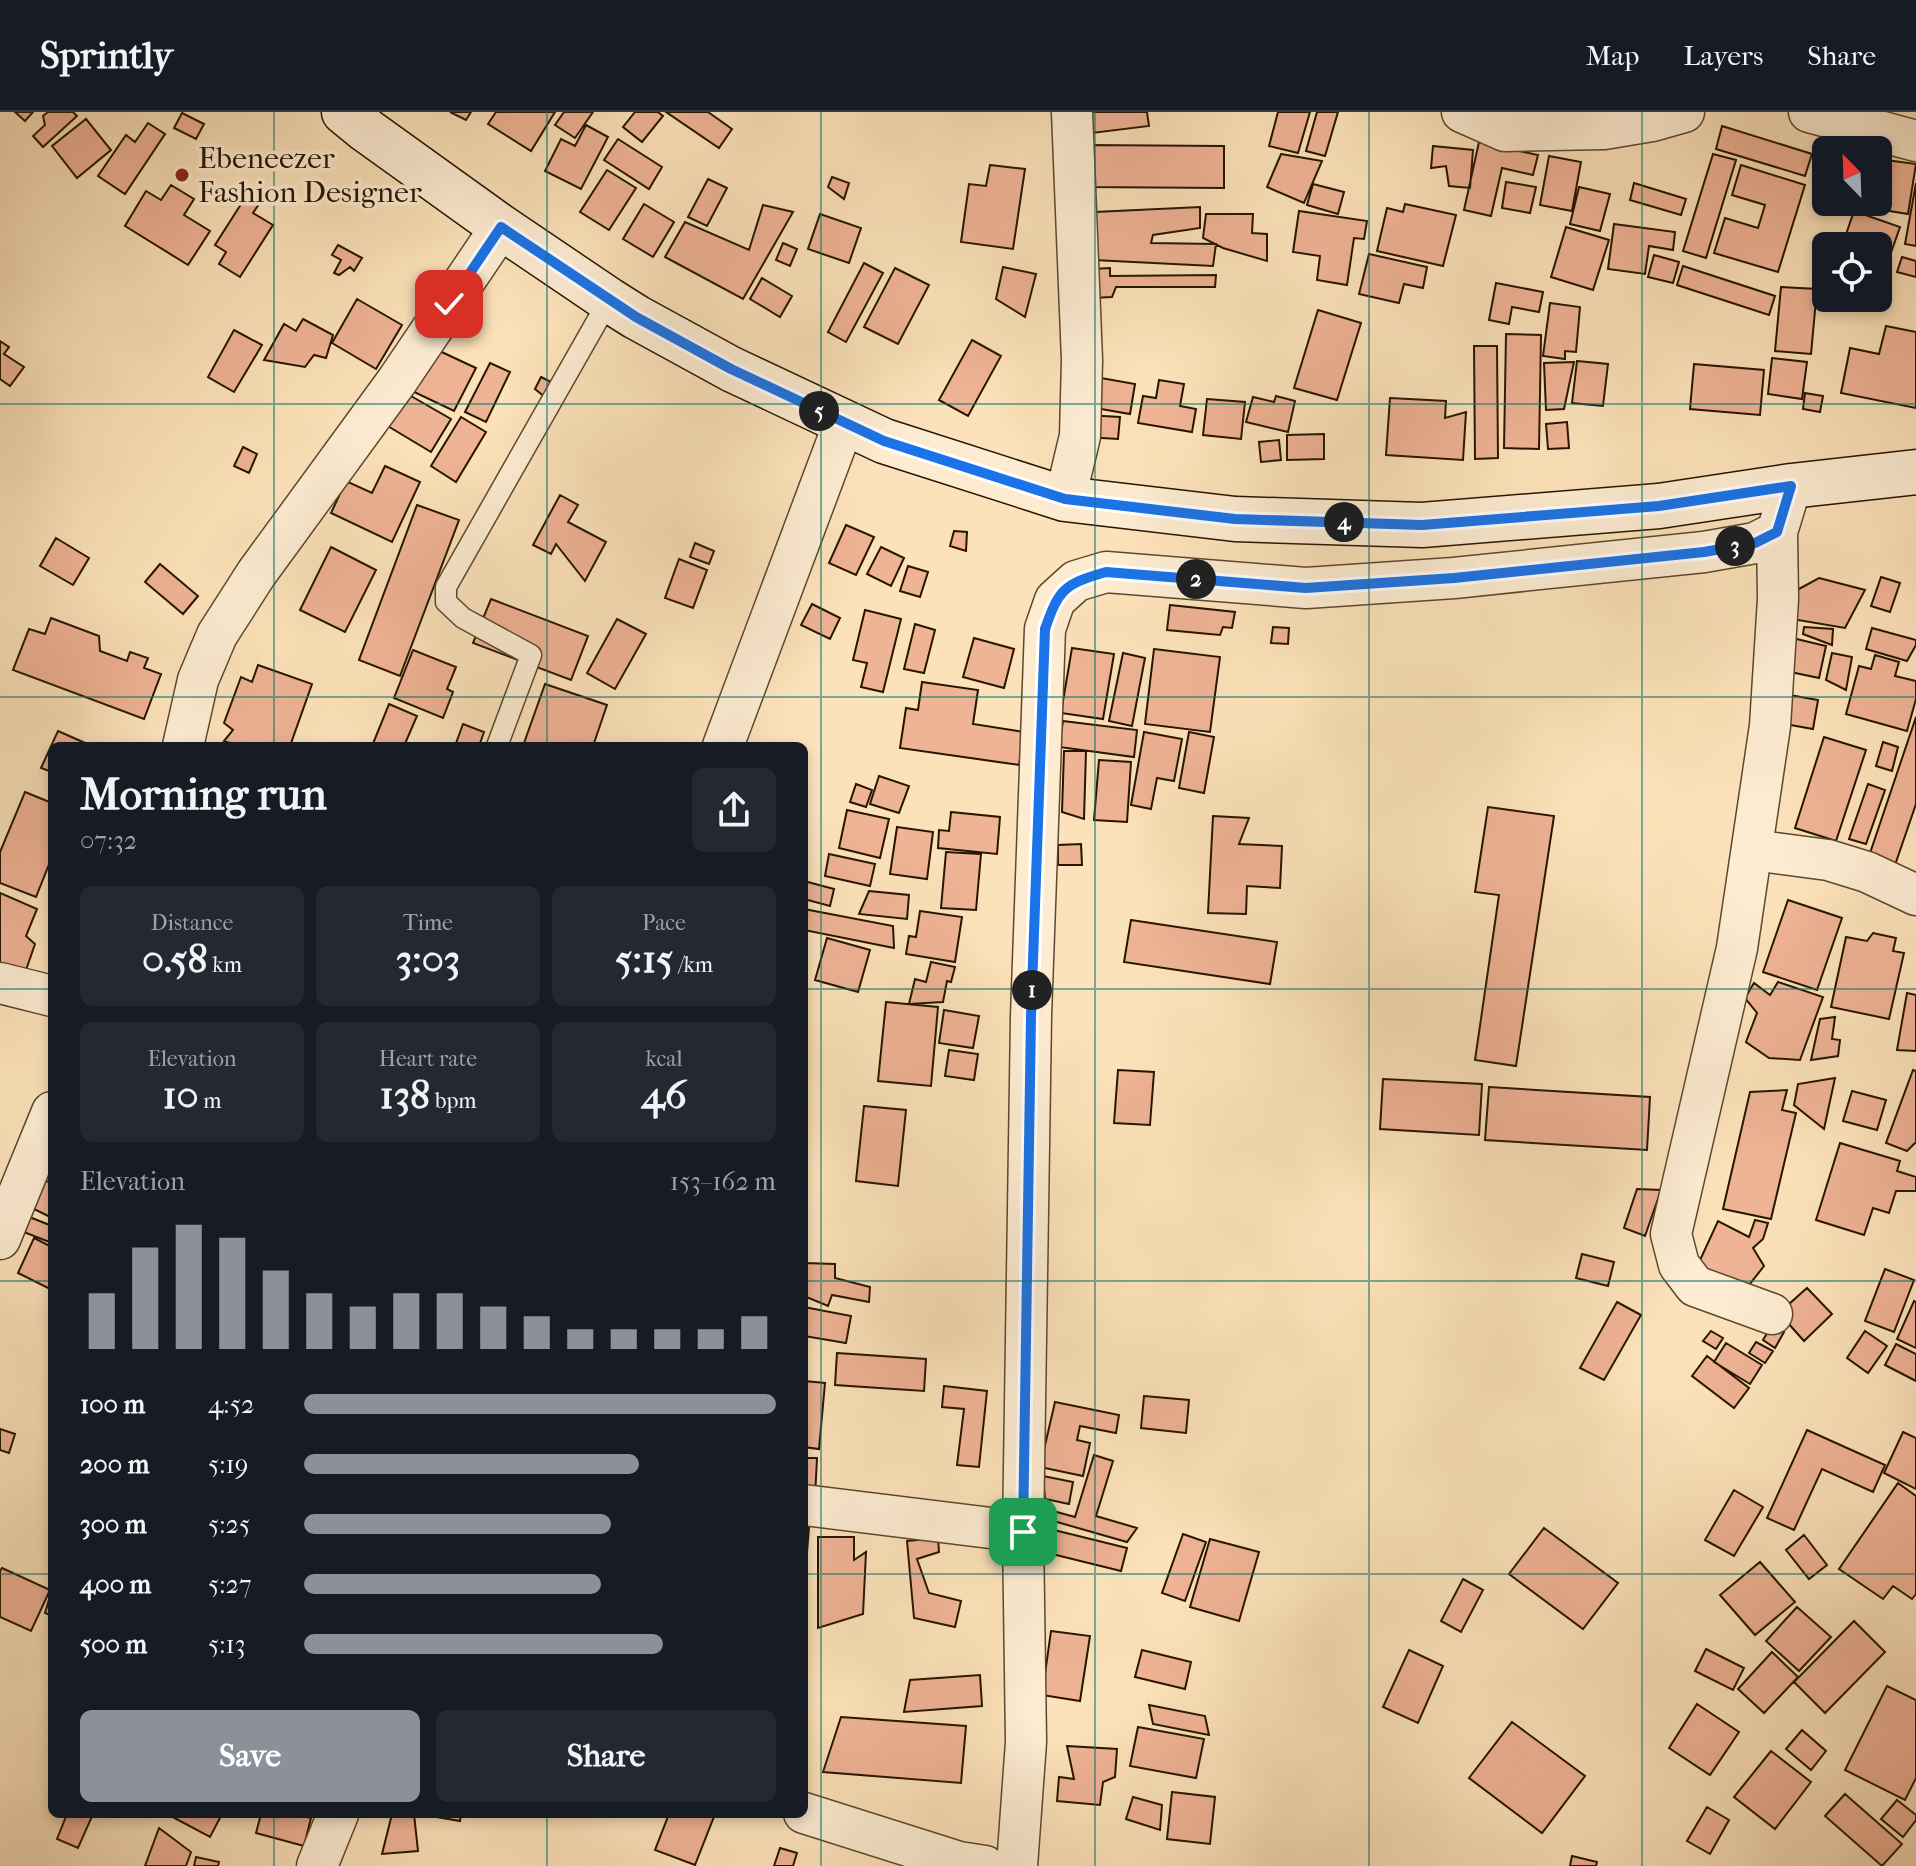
<!DOCTYPE html>
<meta charset="utf-8">
<style>
:root{--surface:#171b24;--page:#242831;--text:#f1f3f6;--muted:#9ea1a6;--line:#363941;--accent:#8c9099}
body{margin:0;font-family:"IM FELL French Canon",serif;background:var(--page);color:var(--text);height:100vh;display:flex;flex-direction:column;font-size:30px;white-space:nowrap}
*{box-sizing:border-box;margin:0}
p{font-size:26px;color:var(--muted)}
.icon{flex:none;width:44px;height:44px;fill:none;stroke:currentColor;stroke-width:2;stroke-linecap:round;stroke-linejoin:round}
.map{position:relative;flex:1;overflow:hidden}
.sheet{position:absolute;left:48px;top:630px;width:760px;height:1076px;display:flex;flex-direction:column;background:var(--surface);border-radius:12px;box-shadow:0 4px 12px #0003}
.sheet>*{flex:none}
.needle{width:52px;rotate:337deg}
.buttons{position:absolute;left:1812px;top:24px;display:grid;gap:16px}
.buttons a{display:grid;place-items:center;width:80px;height:80px;border-radius:12px;background:var(--surface);box-shadow:0 4px 12px #0003;font-size:40px}
.pin{position:absolute;display:grid;place-items:center;width:68px;height:68px;color:#fff;margin:-34px;border-radius:16px;box-shadow:0 4px 12px #0006}
.km{position:absolute;width:40px;height:40px;margin:-20px;border-radius:50%;background:#222;color:#fff;font-size:22px;line-height:40px;text-align:center}
.round{display:grid;place-items:center;flex:none;width:84px;height:84px;border-radius:12px;background:var(--page)}
.head{display:flex;align-items:center;justify-content:space-between;height:136px;padding:0 32px}
h1{font-size:44px;font-weight:700;line-height:60px}
.metrics{display:grid;grid-template-columns:repeat(3,1fr);gap:12px;height:136px;padding:8px 32px}
.metrics div{display:grid;align-content:center;border-radius:12px;background:var(--page);text-align:center}
.metrics b{font-size:40px;font-weight:700}
.metrics small{font-size:22px;font-weight:400}
.metrics p{font-size:22px}
.chart{height:224px;padding:16px 32px}
.chart p{display:flex;justify-content:space-between}
.chart svg{width:100%;height:144px;margin-top:8px;stroke:var(--accent);stroke-width:6}
.action{display:flex;gap:16px;margin-top:auto;padding:16px 32px}
.action a{flex:1;height:92px;border-radius:12px;background:var(--accent);color:#fff;font-size:32px;font-weight:700;line-height:92px;text-align:center}
.action a+a{background:var(--page);color:var(--text)}
ul{padding:0 32px;list-style:none;font-size:26px}
li{display:grid;grid-template-columns:128px 96px 1fr;align-items:center;height:60px}
li i{height:20px;border-radius:10px;background:var(--accent)}
header{display:flex;align-items:center;gap:48px;box-sizing:border-box;height:112px;padding:0 40px;background:var(--surface);border-bottom:2px solid var(--line)}
header strong{font-size:38px}
nav{display:flex;gap:44px;margin-inline-start:auto;font-size:28px}
.map>svg:first-child{display:block}
.building{fill:#efb395;stroke:#271500;stroke-width:2}
.lines{fill:none;stroke-linecap:round;stroke-linejoin:round}
.lane-casing{stroke:#5c482e;stroke-width:23}
.street-casing{stroke:#5c482e;stroke-width:43}
.secondary-casing{stroke:#271500;stroke-width:47}
.lane{stroke:#fdecd2;stroke-width:20}
.street{stroke:#fdecd2;stroke-width:40}
.secondary{stroke:#fdecd2;stroke-width:44}
.route-casing{stroke:#fff;stroke-width:16}
.route{stroke:#1a73e8;stroke-width:10}
.grid{fill:none;stroke:#0f766e;stroke-width:2;stroke-opacity:0.55}
.poi-dot{fill:#8f2418;stroke:#fdecd2;stroke-width:3}
.labels{text-anchor:middle;dominant-baseline:central;stroke-width:7;stroke-linejoin:round;paint-order:stroke}
.poi-label{font-size:30px;fill:#271500;stroke:#fdecd2;text-anchor:start}
</style>
<header>
<strong>Sprintly</strong>
<nav><a>Map</a><a>Layers</a><a>Share</a></nav>
</header>
<div class="map">
<svg width="1916" height="1754" viewBox="0 0 1916 1754">
<rect width="100%" height="100%" fill="#fce2ba"/>
<filter id="stains"><feTurbulence type="fractalNoise" baseFrequency=".0025" numOctaves="4"/><feColorMatrix values="0 0 0 0 .2 0 0 0 0 .09 0 0 0 0 .02 0 0 0 .5 -.17"/></filter>
<radialGradient id="worn" r=".72"><stop offset=".6" stop-color="#630" stop-opacity="0"/><stop offset="1" stop-color="#630" stop-opacity=".3"/></radialGradient>
<path class="building" d="M15 0H33L25 9Z
M48 0H73L77 4 43 35 33 24 45 13 43 4Z
M450 0H471L466 8Z
M496 0H555L531 39 488 12Z
M564 0H593L575 26 555 13Z
M635 0H658L663 4 642 30 623 15Z
M666 0H708L732 17 719 36Z
M1089 0H1147L1149 14 1092 21Z
M1278 0H1310L1298 41 1269 34Z
M1317 0H1338L1325 44 1306 39Z
M182 1 204 12 196 27 174 16Z
M86 7 111 38 77 66 52 34Z
M148 11 165 22 125 82 98 64 126 23 135 30Z
M586 13 608 25 581 77 545 59 561 27 575 34Z
M1722 14 1812 42 1805 64 1716 37Z
M618 27 662 55 649 77 604 48Z
M1479 30 1538 43 1533 63 1502 56 1491 104 1464 98Z
M1085 33 1224 34V76L1084 75Z
M1433 34 1473 38 1470 76 1449 74 1446 54 1431 56Z
M1281 42 1322 49 1304 91 1267 75Z
M1713 42 1736 48 1706 146 1683 139Z
M1549 44 1581 50 1572 99 1540 93Z
M1878 47 1916 52 1908 102 1859 94V90H1878Z
M990 53 1025 57 1013 137 961 130 969 72 986 74Z
M1741 53 1805 73 1778 160 1714 141 1725 106 1758 116 1765 93 1732 83Z
M607 58 636 76 609 118 580 100Z
M832 65 849 71 844 87 828 75Z
M708 67 727 76 707 114 688 105Z
M1506 70 1536 75 1530 101 1502 96Z
M1634 71 1686 87 1681 103 1630 88Z
M1916 71V134L1905 132Z
M1313 72 1344 80 1338 102 1307 93Z
M171 73 194 87 184 103 210 119 188 153 125 114 146 79 161 88Z
M1579 75 1610 82 1600 119 1570 112Z
M250 78 263 86 253 101 273 113 240 165 219 152 226 140 215 133Z
M644 92 674 110 653 145 623 127Z
M1405 92 1456 103 1443 154 1377 139 1387 96 1403 100Z
M763 93 793 100 743 187 665 145 685 110 749 138Z
M1200 95V116L1153 123 1151 131 1216 132 1213 154 1094 148 1095 100Z
M1299 99 1367 109 1364 127 1354 126 1347 173 1317 168 1320 144 1293 140Z
M1854 99 1900 115 1887 152 1878 149V134H1842Z
M820 102 861 116 849 151 808 137Z
M1206 102H1253L1252 121 1267 122V149L1223 136 1203 126Z
M1614 112 1675 120 1673 138 1649 134 1645 162 1608 157Z
M1566 115 1609 128 1593 178 1551 165Z
M783 131 797 137 790 154 776 148Z
M338 133 362 146 354 159 350 155 339 163 334 161 341 148 332 143Z
M1369 142 1427 155 1423 176 1404 172 1399 191 1359 182Z
M1654 143 1679 150 1673 171 1648 165Z
M1902 145 1916 149V165L1897 160Z
M864 151 883 161 846 230 828 220Z
M1683 154 1775 184 1769 203 1677 173Z
M1003 155 1036 162 1025 205 996 187Z
M895 156 929 173 898 232 864 215Z
M1110 156V164L1216 163 1215 175H1116L1112 185 1092 186V157Z
M762 166 792 184 780 205 750 187Z
M1496 171 1543 180 1539 200 1512 195 1509 212 1489 208Z
M1781 175 1817 177 1811 242 1775 239Z
M357 187 402 213 376 257 332 231Z
M1550 191 1580 195 1576 240 1565 239V247L1543 244Z
M1318 198 1361 211 1337 288 1294 276Z
M303 207 333 223 326 246 314 243 305 255 264 248 284 212 296 219Z
M1886 214 1916 220V296L1841 281 1850 236 1879 242Z
M234 218 262 233 234 280 208 265Z
M1506 222 1541 223 1539 337 1504 336Z
M972 228 1001 244 968 304 939 288Z
M0 229 9 235 4 242 24 255 10 274 0 267Z
M1474 234H1497L1498 346 1475 347Z
M431 235 476 256 454 299 410 278Z
M1772 246 1807 250 1802 287 1768 282Z
M1577 249 1608 252 1603 294 1572 291Z
M1574 250 1564 297 1546 298 1544 251Z
M490 251 510 260 486 310 465 300Z
M1694 252 1764 258 1760 303 1690 297Z
M541 265 553 271 546 286 535 277Z
M1101 266 1135 272 1130 302 1095 296Z
M1159 268 1184 272 1180 294 1196 297 1192 320 1138 311 1143 284 1156 286Z
M404 280 451 307 431 340 386 313Z
M1805 281 1823 284 1820 300 1803 297Z
M1276 284 1295 289 1288 320 1246 310 1253 285 1274 290Z
M1390 286 1446 289 1445 306 1466 300 1463 348 1386 343Z
M1207 287 1245 290 1241 327 1203 323Z
M1086 303 1120 305 1118 327 1085 325Z
M461 305 486 320 456 370 431 354Z
M1567 310 1569 336 1548 337 1546 312Z
M1324 322V347L1287 348V323Z
M1279 328 1281 348 1261 350 1259 330Z
M243 335 257 342 249 361 234 354Z
M385 354 420 370 392 430 331 401 346 369 372 381Z
M560 383 578 393 568 410 606 430 585 469 556 432 551 442 533 433Z
M417 393 459 408 400 564 359 548Z
M846 413 874 425 856 463 829 451Z
M954 419 967 420 966 439 950 434Z
M56 426 89 446 73 473 40 454Z
M695 431 714 439 709 452 690 445Z
M331 435 376 458 345 520 300 498Z
M881 435 904 446 891 474 867 462Z
M679 447 707 458 693 496 665 486Z
M160 452 198 484 183 502 145 470Z
M908 454 928 460 920 485 900 479Z
M1881 465 1900 471 1890 500 1871 494Z
M1819 466 1865 478 1845 516 1792 507 1797 478Z
M491 487 588 524 571 568 473 531Z
M812 492 840 506 830 527 801 513Z
M1170 493 1235 500 1232 516 1223 515 1220 523 1167 518Z
M865 498 901 507 883 580 861 575 867 551 853 548Z
M51 506 99 524 100 539 127 549 130 540 148 546 144 556 161 562 144 607 13 558 29 517 45 522Z
M617 507 646 522 615 577 587 561Z
M915 512 935 518 924 561 904 557Z
M1273 515 1289 516 1288 532 1271 531Z
M1804 515 1833 517 1832 533 1803 522Z
M1872 516 1916 528V533L1907 549 1866 537Z
M1788 525 1826 534 1819 566 1781 558Z
M974 526 1014 537 1004 576 963 565Z
M1072 536 1114 542 1103 607 1061 601Z
M1154 537 1220 545 1210 620 1145 612Z
M413 538 456 555 447 577 453 580 443 606 394 586Z
M1123 541 1145 546 1132 614 1109 609Z
M1832 541 1852 545 1846 578 1826 568Z
M1875 543 1899 550 1895 564 1916 569V587L1907 619 1846 602 1859 554 1871 557Z
M258 553 312 572 290 634H238L224 629 233 618 224 611 241 565 252 570Z
M922 570 978 578 973 612 1024 620 1019 653 900 636 906 596 918 598Z
M545 572 607 593 593 634H523Z
M1784 582 1818 588 1813 617 1779 611Z
M389 592 417 604 404 634H372Z
M1916 605V692L1895 753H1866Z
M1063 609 1137 618 1134 645 1059 635Z
M463 612 484 620 479 634H455Z
M58 619 92 634H52V660L41 656Z
M1144 620 1182 627 1174 669 1157 666 1151 697 1131 693Z
M1189 620 1214 625 1204 681 1179 676Z
M1824 625 1866 638 1836 729 1795 716Z
M1883 630 1898 635 1892 659 1876 654Z
M1064 639H1086L1084 707 1062 700Z
M1099 648 1131 650 1127 710 1094 708Z
M879 664 909 674 899 701 870 692Z
M856 672 872 678 866 695 850 690Z
M1868 672 1885 678 1866 732 1849 727Z
M25 680 52 691V751L50 750 36 785 0 771V740Z
M1488 695 1554 704 1516 954 1475 948 1499 783 1475 780Z
M847 698 889 707 880 746 839 736Z
M951 700 1000 705 997 742 938 736 939 718 949 719Z
M1213 704 1249 706 1239 732 1282 734 1280 776 1247 774 1246 802 1208 801Z
M897 715 933 720 927 767 890 762Z
M1081 732 1082 753H1058V733Z
M946 740 981 742 976 798 941 796Z
M829 742 875 752 870 774 825 764Z
M804 769 834 777 830 794 804 787Z
M869 779 909 783 907 807 859 802Z
M0 781 37 797 26 824 35 832 26 858 0 863Z
M1788 788 1842 806 1817 878 1763 860Z
M804 797 893 814 894 836 804 818Z
M920 799 962 805 955 850 906 842 909 824 916 825Z
M1131 808 1277 830 1270 872 1124 850Z
M1873 821 1896 826 1893 839 1904 841 1889 907 1831 895 1846 825 1867 829Z
M827 826 870 838 858 880 815 868Z
M931 850 955 855 951 870 947 869 943 890 909 892 915 867 926 870Z
M1778 870 1823 885 1800 948 1769 946 1746 930 1757 901 1745 886 1754 871 1770 883Z
M1907 881 1916 883V939L1897 938Z
M886 890 938 895 931 974 878 969Z
M944 898 979 904 973 936 939 931Z
M1835 905 1832 927 1840 928 1838 944 1811 948 1820 907Z
M949 938 978 942 974 968 945 964Z
M1118 958 1154 960 1150 1013 1114 1011Z
M1913 958 1916 959V1030L1907 1039 1886 1031Z
M1835 966 1824 1017 1794 993 1798 972Z
M1383 967 1482 972 1479 1023 1380 1017Z
M1489 975 1650 985 1647 1038 1485 1028Z
M1787 978 1782 998 1796 1001 1771 1107 1723 1097 1750 980Z
M1852 979 1886 988 1877 1018 1843 1009Z
M864 994 906 998 898 1074 856 1069Z
M1840 1031 1900 1049 1897 1059 1916 1065V1079H1896L1889 1101 1873 1096 1864 1123 1816 1108Z
M43 1067 52 1072V1106L28 1094Z
M1637 1077 1661 1078 1645 1124 1624 1116Z
M27 1104 52 1114V1131L21 1119Z
M1755 1108 1768 1111 1763 1127 1753 1136 1764 1154 1742 1182 1695 1159 1718 1109 1749 1125Z
M34 1126 52 1135V1178L18 1161Z
M1582 1142 1614 1150 1608 1174 1576 1166Z
M804 1151 835 1152V1166L870 1175 869 1190 832 1183 828 1194 804 1184Z
M1885 1157 1914 1168 1894 1220 1865 1209Z
M1807 1176 1832 1202 1804 1229 1779 1201Z
M1914 1189 1916 1190V1236L1897 1227Z
M1617 1190 1641 1203 1604 1268 1580 1256Z
M804 1195 851 1204 846 1231 804 1224Z
M1772 1213 1784 1220 1775 1236 1763 1228Z
M1711 1219 1723 1226 1716 1237 1703 1229Z
M1865 1219 1887 1234 1868 1261 1847 1246Z
M1756 1230 1773 1239 1765 1251 1749 1241Z
M1726 1231 1762 1253 1750 1272 1714 1250Z
M1896 1232 1916 1242V1269L1885 1253Z
M837 1241 926 1247 924 1279 835 1273Z
M1707 1244 1749 1276 1734 1296 1692 1264Z
M804 1269 825 1271 819 1337 804 1335Z
M944 1274 987 1279 979 1355 957 1353 964 1297 942 1295Z
M1144 1284 1189 1288 1186 1321 1141 1316Z
M1055 1290 1119 1303 1116 1321 1080 1314 1077 1328 1090 1331 1083 1364 1040 1355Z
M0 1317 15 1322 9 1341 0 1338Z
M1807 1318 1885 1353 1873 1380 1822 1357 1794 1418 1767 1406Z
M1903 1320 1916 1326V1377L1884 1361Z
M1094 1343 1113 1349 1096 1404 1137 1416 1127 1430 1050 1408 1053 1399 1075 1405Z
M804 1346H817L815 1385H804Z
M1043 1364 1073 1370 1069 1392 1045 1387Z
M1898 1371 1916 1384V1482L1912 1487 1893 1474 1883 1487 1839 1457Z
M1734 1378 1763 1395 1734 1444 1705 1428Z
M804 1414 809 1415 804 1478Z
M1544 1416 1618 1471 1583 1517 1509 1462Z
M1050 1417 1127 1436 1121 1459 1044 1440Z
M1183 1422 1206 1430 1185 1489 1162 1481Z
M1804 1423 1827 1453 1809 1467 1786 1438Z
M818 1425H854V1448L866 1440 863 1502 818 1516Z
M938 1426 939 1440 917 1447 929 1481 961 1489 955 1515 914 1506 907 1429Z
M1210 1427 1259 1440 1239 1509 1190 1495Z
M1760 1450 1795 1490 1755 1523 1720 1483Z
M2 1456 50 1478 31 1519 0 1505V1459Z
M1463 1467 1483 1478 1461 1520 1441 1509Z
M51 1481 52 1482V1504L45 1501Z
M1797 1495 1831 1525 1799 1559 1766 1529Z
M1854 1509 1885 1540 1825 1601 1794 1570Z
M1051 1519 1090 1524 1080 1589 1042 1583Z
M1706 1537 1744 1556 1733 1578 1695 1559Z
M1142 1538 1191 1550 1185 1577 1135 1565Z
M1409 1538 1443 1554 1418 1611 1383 1595Z
M1772 1540 1798 1565 1764 1601 1738 1577Z
M980 1563 982 1594 904 1600 910 1568Z
M1887 1574 1916 1588V1666L1905 1688 1845 1658Z
M1697 1592 1739 1620 1710 1663 1669 1636Z
M1149 1593 1205 1604 1209 1623 1153 1612Z
M841 1605 966 1614 961 1671 823 1660Z
M1512 1610 1585 1664 1542 1721 1469 1666Z
M1138 1615 1204 1627 1196 1666 1130 1654Z
M1802 1618 1826 1639 1811 1658 1786 1637Z
M1067 1634 1117 1637 1115 1665 1103 1670 1100 1693 1057 1689 1059 1665 1074 1667Z
M1771 1639 1811 1670 1775 1717 1734 1685Z
M1172 1680 1215 1685 1210 1732 1167 1727Z
M1845 1682 1902 1732 1882 1754 1825 1704Z
M1133 1685 1162 1693 1160 1718 1126 1707Z
M1897 1688 1916 1703V1708L1903 1725 1881 1707Z
M1707 1695 1729 1708 1710 1742 1687 1729Z
M67 1702H93L78 1736 57 1727Z
M167 1702H222L210 1725Z
M261 1702H295L311 1706 304 1734 256 1721Z
M392 1702H414L418 1739 382 1742Z
M430 1702H461L460 1709 430 1704Z
M669 1702H715L695 1753 655 1738Z
M159 1716 191 1740 186 1754H145Z
M780 1736 797 1741 793 1754H774Z
M1572 1744 1597 1750 1596 1754H1570Z
M196 1745 219 1750 218 1754H194Z"/>
<g class="lines">
<defs>
<path id="lane" d="M497 634 531 543 463 506 446 490V475L609 188"/>
<path id="street" d="M1462 0 1505 19 1604 17 1652 9 1684 0
M1809 0 1916 29
M1065 387 1080 324 1082 248 1072 0
M183 634 198 568 217 523 256 462 397 269 501 115
M723 634 844 311
M1752 738 1828 748 1867 760 1916 783
M0 871 52 884
M0 1127 52 1000
M1772 1202 1695 1174 1679 1153 1671 1122 1737 836 1770 614 1778 487 1777 420
M804 1393 1023 1420
M804 1701 959 1750 985 1754
M317 1754 338 1702
M1017 1754 1026 1630 1023 1420 1031 904 1045 517 1055 488 1076 469 1106 460 1306 476 1454 466 1704 440 1755 431 1777 420 1791 374"/>
<path id="secondary" d="M344 0 366 18 501 115 609 188 636 205 731 257 884 329 1065 387 1235 407 1422 413 1659 394 1791 374 1916 360"/>
</defs>
<use href="#lane" class="lane-casing"/>
<use href="#street" class="street-casing"/>
<use href="#secondary" class="secondary-casing"/>
<use href="#lane" class="lane"/>
<use href="#street" class="street"/>
<use href="#secondary" class="secondary"/>
</g>
<g class="lines">
<defs>
<path id="route" d="M449 192 501 115 636 205 731 257 884 329 1065 387 1235 407 1422 413 1659 394 1791 374 1777 420 1755 431 1704 440 1454 466 1306 476 1106 460C1064 472 1059 477 1045 517L1031 904 1023 1420"/>
</defs>
<use href="#route" class="route-casing"/>
<use href="#route" class="route"/>
</g>
<path class="grid" d="M274 0V634M547 0V634M821 0V1754M1095 0V1754M1369 0V1754M1642 0V1754M0 292H1916M0 585H1916M0 877H52M804 877H1916M0 1169H52M804 1169H1916M0 1462H52M804 1462H1916M274 1702V1754M547 1702V1754"/>
<circle class="poi-dot" cx="182" cy="63" r="8"/>
<g class="labels">
<g class="poi-label">
<text x="198" y="46">Ebeneezer<tspan x="198" dy="34">Fashion Designer</tspan></text>
</g>
</g>
<rect width="100%" height="100%" filter="url(#stains)"/>
<rect width="100%" height="100%" fill="url(#worn)"/>
</svg>
<div class="buttons">
<a><svg class="needle" viewBox="-14 -14 28 28"><path d="M0-13l5 13h-10z" fill="#e53935"/><path d="M0 13l5-13h-10z" fill="#9ea1a6"/></svg></a>
<a><svg class="icon" aria-label="locate" viewBox="0 0 24 24"><circle cx="12" cy="12" r="6"/><path d="M12 2v4M12 18v4M2 12h4M18 12h4"/></svg></a>
</div>
<div class="pin" style="left:1023px;top:1420px;background:#1e9e55"><svg class="icon" aria-label="arrive" viewBox="0 0 24 24"><path d="M6 21V4h12l-3 4 3 4H6"/></svg></div>
<div class="pin" style="left:449px;top:192px;background:#d93025"><svg class="icon" aria-label="check" viewBox="0 0 24 24"><path d="M5 12l5 5 9-10"/></svg></div>
<b class="km" style="left:1032px;top:878px">1</b>
<b class="km" style="left:1196px;top:467px">2</b>
<b class="km" style="left:1735px;top:434px">3</b>
<b class="km" style="left:1344px;top:410px">4</b>
<b class="km" style="left:819px;top:299px">5</b>
<section class="sheet">
<div class="head"><div><h1>Morning run</h1><p>07:32</p></div><a class="round"><svg class="icon" aria-label="share" viewBox="0 0 24 24"><path d="M12 15V3M7 8l5-5 5 5M5 13v7h14v-7"/></svg></a></div>
<div class="metrics">
<div><p>Distance</p><b>0.58<small> km</small></b></div>
<div><p>Time</p><b>3:03</b></div>
<div><p>Pace</p><b>5:15<small> /km</small></b></div>
</div>
<div class="metrics">
<div><p>Elevation</p><b>10<small> m</small></b></div>
<div><p>Heart rate</p><b>138<small> bpm</small></b></div>
<div><p>kcal</p><b>46</b></div>
</div>
<div class="chart"><p><span>Elevation</span>153–162 m</p>
<svg viewBox="0 0 160 44" preserveAspectRatio="none"><path d="M5 44V27M15 44V13M25 44V6M35 44V10M45 44V20M55 44V27M65 44V31M75 44V27M85 44V27M95 44V31M105 44V34M115 44V38M125 44V38M135 44V38M145 44V38M155 44V34"/></svg>
</div>
<ul>
<li><b>100 m</b>4:52<i style="width:100%"></i></li>
<li><b>200 m</b>5:19<i style="width:71%"></i></li>
<li><b>300 m</b>5:25<i style="width:65%"></i></li>
<li><b>400 m</b>5:27<i style="width:63%"></i></li>
<li><b>500 m</b>5:13<i style="width:76%"></i></li>
</ul>
<div class="action"><a>Save</a><a>Share</a></div>
</section>
</div>
